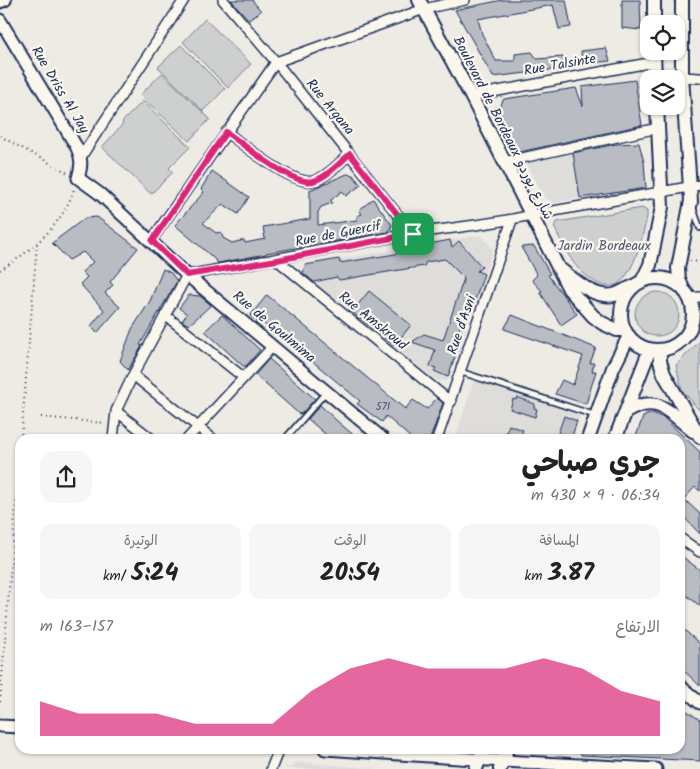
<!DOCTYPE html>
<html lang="ar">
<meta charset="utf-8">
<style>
:root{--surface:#fff;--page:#f6f6f6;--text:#222;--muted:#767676;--accent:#db2777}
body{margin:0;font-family:Kalam,"Playpen Sans Arabic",sans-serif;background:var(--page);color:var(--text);direction:rtl;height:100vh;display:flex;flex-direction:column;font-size:19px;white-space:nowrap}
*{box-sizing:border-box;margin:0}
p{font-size:16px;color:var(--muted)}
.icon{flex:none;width:28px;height:28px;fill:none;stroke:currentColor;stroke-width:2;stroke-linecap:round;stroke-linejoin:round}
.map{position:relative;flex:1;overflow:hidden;direction:ltr}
.panel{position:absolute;left:15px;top:434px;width:670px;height:320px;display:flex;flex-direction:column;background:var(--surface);border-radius:15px;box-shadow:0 1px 4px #0004;direction:rtl}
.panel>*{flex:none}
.buttons{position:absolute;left:640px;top:15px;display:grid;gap:10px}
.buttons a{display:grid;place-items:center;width:45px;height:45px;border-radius:10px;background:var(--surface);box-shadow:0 1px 4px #0004;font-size:25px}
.pin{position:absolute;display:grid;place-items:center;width:42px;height:42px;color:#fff;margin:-21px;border-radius:10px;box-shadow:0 2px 8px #0006}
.round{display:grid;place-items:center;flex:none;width:52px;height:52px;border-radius:15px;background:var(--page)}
.overview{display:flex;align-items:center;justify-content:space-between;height:85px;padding:0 25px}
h1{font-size:28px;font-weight:700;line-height:38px}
.figures{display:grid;grid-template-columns:repeat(3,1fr);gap:8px;height:85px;padding:5px 25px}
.figures div{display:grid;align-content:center;border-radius:12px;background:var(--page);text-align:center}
.figures b{font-size:25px;font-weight:700}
.figures small{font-size:14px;font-weight:400}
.figures p{font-size:14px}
.chart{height:140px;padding:10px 25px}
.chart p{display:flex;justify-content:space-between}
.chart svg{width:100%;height:90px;margin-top:5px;fill:var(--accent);opacity:.7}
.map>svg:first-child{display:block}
.built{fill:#deddda}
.green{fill:#cecfcf;stroke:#747f96}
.building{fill:#b9bcc3;stroke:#1b2f5e}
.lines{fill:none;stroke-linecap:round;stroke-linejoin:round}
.service-casing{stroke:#1b2f5e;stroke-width:8}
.minor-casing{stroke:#1b2f5e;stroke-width:12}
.tertiary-casing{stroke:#1b2f5e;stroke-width:15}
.secondary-casing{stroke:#1b2f5e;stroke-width:16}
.path{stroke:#1b2f5e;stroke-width:2;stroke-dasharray:1 4;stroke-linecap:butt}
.service{stroke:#fbf7ec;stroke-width:4.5}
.minor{stroke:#fbf7ec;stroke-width:9}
.tertiary{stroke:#fbf7ec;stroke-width:11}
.secondary{stroke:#fbf7ec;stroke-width:12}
.route-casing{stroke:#fff;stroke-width:10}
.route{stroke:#db2777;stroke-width:6}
.labels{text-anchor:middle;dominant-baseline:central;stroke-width:4.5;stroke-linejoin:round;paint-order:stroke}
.number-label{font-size:11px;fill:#425277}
.street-label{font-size:14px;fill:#1b2f5e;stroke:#fbf7ec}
.park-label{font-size:14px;fill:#48577a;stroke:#fbf7ec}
</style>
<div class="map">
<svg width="700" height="769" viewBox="0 0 700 769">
<rect width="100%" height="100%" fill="#eeebe4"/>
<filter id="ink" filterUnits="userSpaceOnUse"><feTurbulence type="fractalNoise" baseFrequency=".02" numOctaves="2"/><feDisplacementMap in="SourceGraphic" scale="10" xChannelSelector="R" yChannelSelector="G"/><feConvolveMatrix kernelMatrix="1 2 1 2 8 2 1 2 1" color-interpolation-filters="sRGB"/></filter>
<g filter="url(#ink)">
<path class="built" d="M573 151 580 198 553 203 544 197 526 162Z
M481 235 493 249 447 381H437L303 273 305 265Z
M474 380 580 415 573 439H455Z
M294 762 381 769H285V767L293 768Z"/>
<path class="green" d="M205 19 251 64 228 88 183 42Z
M181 45 225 89 203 111 158 67Z
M162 73 210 119 189 141 140 95Z
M143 101 190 147 169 168 173 172 151 194 102 147 123 124 122 122Z
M642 208 647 211V217C643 234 637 261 626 276 611 297 591 281 577 267 569 258 559 238 554 226L557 222Z
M635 314a22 22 0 1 1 44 0a22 22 0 1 1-44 0Z
M700 341V411L682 390 676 365Z"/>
<path class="building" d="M231 0H252L261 11 249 20Z
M502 0H566L571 27 559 29 553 5 478 19 482 34 496 61H515V54L532 52 537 59 563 57 568 68 493 77 455 10Z
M622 0H640L641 30 622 28Z
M606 48 610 61 582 64 581 51Z
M635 80 642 125 515 153 498 109 504 99 576 88 583 106 582 87Z
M639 143 644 162 646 188 580 198 573 153 616 144Z
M212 171 249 197 238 214 223 204 203 223 216 233 221 232 223 238 232 243 244 240 245 243 265 239 263 227 310 219V190L347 174 353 175 361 185 346 196 342 191 331 200 332 203 321 207 318 212V225L357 220V216L362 214 359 210 373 199 392 225 389 232 266 253V254L218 263 209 254 175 225 204 192 201 189Z
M97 217 138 248 110 282 113 285 105 293 120 307 97 333 91 326 104 310 80 284 87 277 82 272 93 262 83 252 69 260 52 243 85 218Z
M450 240 452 247 459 241 482 267 477 271 484 274 472 309 466 308 454 344 459 345 448 377 434 371 436 368 430 366 435 350 412 342 424 334 443 340 464 278 445 259 426 262 424 266 339 280 337 277 314 282 303 273 305 265 339 259 340 263 420 250 419 246Z
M534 246 550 274 548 275 577 314 561 325 540 292 542 291 532 280 537 275 521 247Z
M163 269 171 273 177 281 140 345 142 346 128 370 120 361 132 329 150 301Z
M369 291 411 325 394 346 352 312Z
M189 295 200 296 211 305 189 325 182 321 187 314 179 308Z
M267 295 405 409 413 400 427 409 437 398 443 403 430 439H412L386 416 382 422 357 404 360 401 276 331 275 333 263 323H259L250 316Z
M222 315 260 350 246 366H243L205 331Z
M512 315 596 348 590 363H594L592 371H596L586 404 555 394 562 380 573 385 583 356 504 329Z
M269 359 315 399 302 413 299 414 255 375Z
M517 397 535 404 534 408 537 409 535 417 510 409 513 399 516 400Z
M320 405 337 421 358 439H331L308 419Z
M652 413 664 418 700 452V491L695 487 684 499 700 514V534L680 513V439H635L643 417Z
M564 416 577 421 571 439H556Z
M509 425 523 430 519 439H504Z
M680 555 700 570V606L680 590Z
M680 626 700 644V686L680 667Z
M680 706 700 720V761L581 755V749H680Z"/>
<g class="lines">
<defs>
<path id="service" d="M693 208 700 228
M461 372 594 415
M285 439 326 392"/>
<path id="minor" d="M223 0 276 62 413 234
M682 77 700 78
M471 96 654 62
M226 132C243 144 293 186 313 181 326 178 339 163 350 154
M81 157 184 0
M504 162 658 128
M151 241 276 62 424 9 465 0
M277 260 451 402
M689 298 700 297
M165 315 243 377
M133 375 213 439
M116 411 152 439
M113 439 116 411 133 375 187 275C262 262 337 247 411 234 451 227 492 225 531 215L700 185
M187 439 273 346
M437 439 512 220
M680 538 700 552
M271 769 279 749"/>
<path id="tertiary" d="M0 2 5 0
M0 20 76 146C82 158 82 166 78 178L100 194 187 275 383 439
M680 686 700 703
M0 726 20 727
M325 749 503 761 656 769"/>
<path id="secondary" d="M419 0 471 96 569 289 593 316 602 323 617 330H625
M682 0V77L691 201 678 268 679 279 683 289
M654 24V0
M654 51 655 79
M561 270C575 280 594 299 614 295 620 293 626 289 632 287
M621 314a36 36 0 1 1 72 0a36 36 0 1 1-72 0Z
M642 281 650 265 662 207 657 106
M660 350V361L664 374 700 437
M626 412C657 393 669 412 693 431
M588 439 613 368 629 336
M615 439 650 349
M476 769 483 749
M500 769 507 749"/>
</defs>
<use href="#service" class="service-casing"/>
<use href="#minor" class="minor-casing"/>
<use href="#tertiary" class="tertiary-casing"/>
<use href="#secondary" class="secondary-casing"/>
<path class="path" d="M0 136 68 173
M690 261 700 262
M0 270C31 251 63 225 74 189
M41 417 105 423
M21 439 37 244
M0 702 20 455"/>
<use href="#service" class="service"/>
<use href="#minor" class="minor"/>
<use href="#tertiary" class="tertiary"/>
<use href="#secondary" class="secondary"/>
</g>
</g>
<g class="lines" filter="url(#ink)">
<defs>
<path id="route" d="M226 132C243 144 293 186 313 181 326 178 339 163 350 154L413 234 277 260 187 275 152 241Z"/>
</defs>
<use href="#route" class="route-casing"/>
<use href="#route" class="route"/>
</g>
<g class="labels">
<g class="number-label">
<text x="383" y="407">571</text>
</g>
<g class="street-label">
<text transform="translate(560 65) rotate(-10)">Rue Talsinte</text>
<text transform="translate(60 90) rotate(59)">Rue Driss Al Jay</text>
<text transform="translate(330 107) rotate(51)">Rue Argana</text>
<text transform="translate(503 128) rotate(63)">Boulevard de Bordeaux شارع بوردو</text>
<text transform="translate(338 234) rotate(-11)">Rue de Guercif</text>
<text transform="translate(373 321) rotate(39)">Rue Amskroud</text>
<text transform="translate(462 325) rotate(-71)">Rue d'Asni</text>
<text transform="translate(274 327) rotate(40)">Rue de Goulmima</text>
</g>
<g class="park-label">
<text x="604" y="246">Jardin Bordeaux</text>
</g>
</g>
</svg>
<div class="buttons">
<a><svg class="icon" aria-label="locate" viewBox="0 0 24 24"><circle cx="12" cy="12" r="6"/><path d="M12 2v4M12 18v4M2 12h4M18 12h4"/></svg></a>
<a><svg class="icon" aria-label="layers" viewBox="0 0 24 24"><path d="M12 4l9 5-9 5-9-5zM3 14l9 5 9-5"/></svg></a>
</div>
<div class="pin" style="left:413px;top:234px;background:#1e9e55"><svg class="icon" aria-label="arrive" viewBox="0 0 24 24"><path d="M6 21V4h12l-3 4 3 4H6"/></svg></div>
<section class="panel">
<div class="overview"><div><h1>جري صباحي</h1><p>06:34 · 9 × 430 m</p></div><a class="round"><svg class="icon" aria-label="share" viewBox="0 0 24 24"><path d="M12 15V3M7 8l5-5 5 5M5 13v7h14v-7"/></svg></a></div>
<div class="figures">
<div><p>المسافة</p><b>3.87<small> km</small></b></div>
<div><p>الوقت</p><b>20:54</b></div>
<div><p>الوتيرة</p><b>5:24<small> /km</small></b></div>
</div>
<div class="chart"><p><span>الارتفاع</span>157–163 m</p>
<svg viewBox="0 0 160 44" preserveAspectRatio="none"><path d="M0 44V27L10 33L20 33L30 33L40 38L50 38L60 38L70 22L80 11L90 6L100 11L110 11L120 11L130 6L140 11L150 22L160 27V44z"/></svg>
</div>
</section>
</div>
